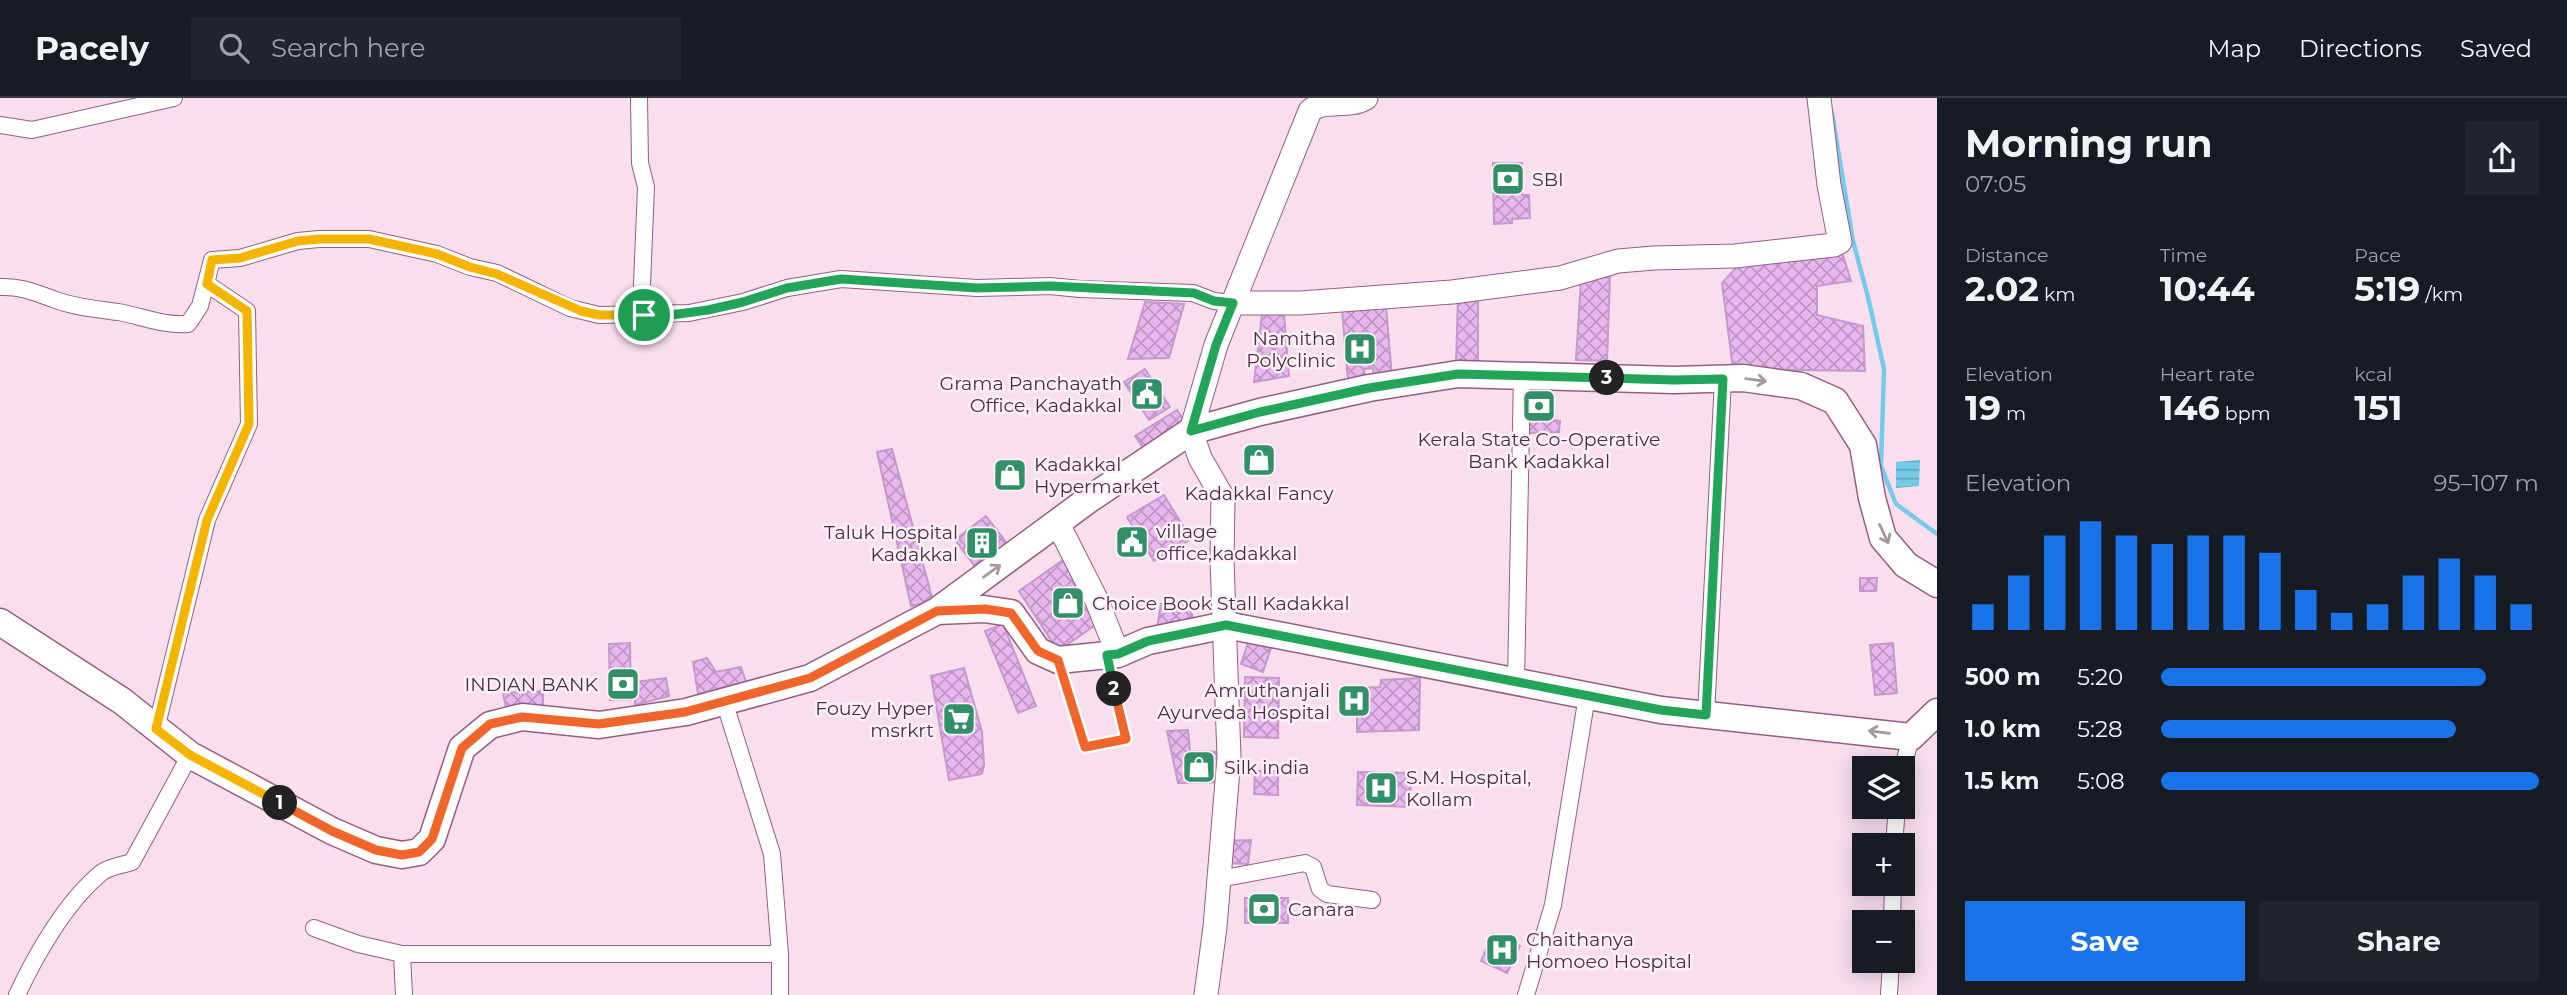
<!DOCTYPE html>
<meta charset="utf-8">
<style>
:root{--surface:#171b24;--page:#20242c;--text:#f1f3f6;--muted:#9ea1a6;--line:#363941;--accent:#1a73e8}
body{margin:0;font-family:Montserrat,sans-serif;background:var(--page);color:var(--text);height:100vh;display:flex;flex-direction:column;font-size:26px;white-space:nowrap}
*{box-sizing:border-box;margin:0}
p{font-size:23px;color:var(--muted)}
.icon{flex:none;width:38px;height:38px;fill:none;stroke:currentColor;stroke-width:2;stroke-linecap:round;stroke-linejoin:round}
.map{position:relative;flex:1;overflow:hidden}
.details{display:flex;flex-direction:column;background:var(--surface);width:630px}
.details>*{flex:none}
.buttons{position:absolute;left:1852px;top:658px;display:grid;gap:14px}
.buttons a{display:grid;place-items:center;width:63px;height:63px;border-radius:0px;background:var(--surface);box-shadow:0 4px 18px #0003;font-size:35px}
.pin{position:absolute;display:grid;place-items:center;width:60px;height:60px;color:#fff;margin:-30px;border:4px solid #fff;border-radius:50%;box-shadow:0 2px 7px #0007}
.km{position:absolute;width:35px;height:35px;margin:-18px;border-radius:50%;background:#222;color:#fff;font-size:19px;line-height:35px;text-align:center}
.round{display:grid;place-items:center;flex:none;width:74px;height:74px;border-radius:0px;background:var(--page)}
.summary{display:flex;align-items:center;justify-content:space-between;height:119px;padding:0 28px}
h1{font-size:38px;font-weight:700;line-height:52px}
.figures{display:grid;grid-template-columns:repeat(3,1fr);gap:10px;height:119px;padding:7px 28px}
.figures div{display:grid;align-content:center}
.figures b{font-size:35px;font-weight:700}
.figures small{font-size:19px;font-weight:400}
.figures p{font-size:19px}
.chart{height:196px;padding:14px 28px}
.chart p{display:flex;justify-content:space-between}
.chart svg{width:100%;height:126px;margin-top:7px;stroke:var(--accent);stroke-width:6}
.cta{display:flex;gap:14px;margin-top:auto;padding:14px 28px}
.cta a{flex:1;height:80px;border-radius:0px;background:var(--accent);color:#fff;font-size:28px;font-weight:700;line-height:80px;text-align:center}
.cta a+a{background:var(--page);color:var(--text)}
ul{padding:0 28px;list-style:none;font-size:23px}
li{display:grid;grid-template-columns:112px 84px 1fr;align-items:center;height:52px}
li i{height:18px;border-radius:9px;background:var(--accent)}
header{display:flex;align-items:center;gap:42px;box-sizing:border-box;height:98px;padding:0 35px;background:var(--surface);border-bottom:2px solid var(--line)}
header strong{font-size:33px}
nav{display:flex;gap:38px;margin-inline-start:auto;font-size:24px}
.search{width:490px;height:63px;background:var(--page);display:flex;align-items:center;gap:18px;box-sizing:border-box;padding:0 24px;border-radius:0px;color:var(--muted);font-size:26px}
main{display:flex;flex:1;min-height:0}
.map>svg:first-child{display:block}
.water{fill:url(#water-rules)}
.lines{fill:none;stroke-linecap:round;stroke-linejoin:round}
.stream{stroke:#74ccea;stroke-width:4.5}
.building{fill:url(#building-cross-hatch);stroke:#c599cc;stroke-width:2}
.lane-casing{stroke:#955e81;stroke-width:10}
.street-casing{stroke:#955e81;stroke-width:18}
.secondary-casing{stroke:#955e81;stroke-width:25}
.primary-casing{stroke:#955e81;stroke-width:29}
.lane{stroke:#fff;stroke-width:8}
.street{stroke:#fff;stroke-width:16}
.secondary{stroke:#fff;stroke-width:23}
.primary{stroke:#fff;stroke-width:26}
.oneway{stroke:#a4989f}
.split-1-casing{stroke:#fff;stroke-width:14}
.split-2-casing{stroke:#fff;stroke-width:14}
.split-3-casing{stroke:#fff;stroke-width:14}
.split-4-casing{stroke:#fff;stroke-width:14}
.split-1{stroke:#f5b400;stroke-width:9}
.split-2{stroke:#f0652b;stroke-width:9}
.split-3{stroke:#22a559;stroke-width:9}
.split-4{stroke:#22a559;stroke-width:9}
.labels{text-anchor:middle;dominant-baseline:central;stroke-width:5;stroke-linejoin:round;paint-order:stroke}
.poi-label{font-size:19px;fill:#48303f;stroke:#fef0f8;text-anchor:start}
</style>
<header>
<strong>Pacely</strong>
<div class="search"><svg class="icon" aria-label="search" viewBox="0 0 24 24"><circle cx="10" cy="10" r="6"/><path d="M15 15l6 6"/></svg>Search here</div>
<nav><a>Map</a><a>Directions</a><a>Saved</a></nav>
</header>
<main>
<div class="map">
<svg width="1937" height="897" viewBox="0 0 1937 897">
<defs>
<pattern id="water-rules" width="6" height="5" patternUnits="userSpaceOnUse" patternTransform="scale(1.75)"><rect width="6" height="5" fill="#74ccea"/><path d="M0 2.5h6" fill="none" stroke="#61a6bf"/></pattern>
<pattern id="building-cross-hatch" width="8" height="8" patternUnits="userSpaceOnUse" patternTransform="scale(1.75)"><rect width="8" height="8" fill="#e9b7f0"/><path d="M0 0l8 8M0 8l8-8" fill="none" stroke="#bf95c4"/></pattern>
</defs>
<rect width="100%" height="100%" fill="#f9dfee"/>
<path class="water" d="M1920 362 1919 388 1896 390V364Z"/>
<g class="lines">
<path class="stream" d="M1832 15 1853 143 1868 199 1884 271 1881 368 1896 406 1937 436"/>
</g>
<path class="building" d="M1493 65H1522V97H1529L1530 120 1512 121V125L1494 126Z
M1842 154 1851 183 1817 188V217L1863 228 1865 273 1733 271 1722 185 1747 158Z
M1610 179 1607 263 1576 262 1581 181Z
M1478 197V267L1456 268 1458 199Z
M1145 204 1184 206 1169 260 1128 261Z
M1386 208 1392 279 1374 280 1373 270 1364 271 1365 280 1348 282 1342 212Z
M1284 215 1289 278 1254 284 1262 216Z
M1145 271 1170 309 1149 322 1124 284Z
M1530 294H1548L1550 321 1560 323 1559 334 1529 335Z
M1177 312 1188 328 1146 354 1135 338Z
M892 351 933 503 911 508 877 354Z
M1164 397 1191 441 1154 463 1127 419Z
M986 418 1009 448 977 471 955 442Z
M1063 462 1101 523 1058 553 1019 493Z
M1860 480H1877L1876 493H1860Z
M1188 504 1195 527 1156 537 1161 506Z
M1003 526 1036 608 1018 615 985 533Z
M1249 542 1271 550 1263 574 1241 566Z
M630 545 631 602H610L609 546Z
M1893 545 1897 595 1875 597 1870 547Z
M707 560 716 574 741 569 746 584 698 596 693 564Z
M964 570 982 634 984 667 982 676 949 682 931 578Z
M1245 579 1279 580 1278 640 1244 639Z
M666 580 669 598 635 607 636 584Z
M1420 580 1419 632 1357 634V590L1380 589 1381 582Z
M543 593V610H506L503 595Z
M1188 632 1190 653 1224 654V684L1178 685 1167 633Z
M1255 673H1278V697L1254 696Z
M1358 674 1411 675 1410 709 1357 707Z
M1251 742 1248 766 1223 765 1222 743Z
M1245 800H1288V825H1245Z
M1493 836 1520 848 1507 875 1481 863Z"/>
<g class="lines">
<defs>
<path id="lane" d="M1060 567 1085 649 1126 641 1107 560"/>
<path id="street" d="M639 0 640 65 646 89 642 186 644 217
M0 27 32 32 174 0
M0 189C20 188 34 194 53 201 73 209 97 211 118 214 141 218 164 228 188 226L200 208 212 162 240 160 298 143 319 141H369L437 156 470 169 497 175 570 210 599 217 689 215 743 204 787 190 841 181 977 190 1050 188 1080 191 1193 195 1214 203 1233 205
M1516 584 1522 277
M724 603 772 756 780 856V897
M1706 617 1723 281
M156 631 207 422 249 326 247 213 207 186
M1902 673 1911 639
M1894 747 1897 709
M1219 781 1305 765 1313 769 1320 791 1327 796 1372 802
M1892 824 1893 786
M314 830 358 846 402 856H780
M402 856 404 897
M17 897C36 856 66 804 101 775 108 769 123 767 132 764L190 657
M1526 897 1553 807 1587 598
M1889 897 1891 863"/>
<path id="secondary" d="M1233 205H1300L1452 194 1560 180 1618 163 1654 160 1735 158 1834 147 1840 144 1829 87 1819 0
M1058 426 1097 503 1118 556
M1206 897 1215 829 1229 659 1222 462 1223 400 1200 360 1191 333 1216 247 1310 13C1324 0 1348 11 1366 0"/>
<path id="primary" d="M937 513 984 511 1011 515 1038 553 1058 562 1118 556 1148 543 1226 527 1661 612 1911 639 1937 614
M0 524 122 603 190 657 332 733 376 752 402 757 419 754 432 741 462 650 490 627 522 619 599 627 686 614 810 580 937 513 1088 402 1191 333 1260 314 1369 290 1458 276 1674 282 1743 280 1801 288 1835 303 1863 347 1872 400 1883 440 1906 467 1937 486"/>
</defs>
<use href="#lane" class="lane-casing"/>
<use href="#street" class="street-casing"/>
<use href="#secondary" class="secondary-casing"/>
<use href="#primary" class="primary-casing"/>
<use href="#lane" class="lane"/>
<use href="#street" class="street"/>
<use href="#secondary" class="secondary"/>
<use href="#primary" class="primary"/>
</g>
<defs><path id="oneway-shaft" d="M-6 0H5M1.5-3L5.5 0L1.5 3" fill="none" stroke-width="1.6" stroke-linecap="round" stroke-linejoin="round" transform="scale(1.75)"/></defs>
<g class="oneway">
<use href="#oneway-shaft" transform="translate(1756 282) rotate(8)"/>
<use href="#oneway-shaft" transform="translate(1884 436) rotate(65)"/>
<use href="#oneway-shaft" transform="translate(992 473) rotate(-36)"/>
<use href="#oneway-shaft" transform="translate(1879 634) rotate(-173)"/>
</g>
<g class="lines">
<defs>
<path id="split-1" d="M280 705 190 657 156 631 207 422 249 326 247 213 207 186 212 162 240 160 298 143 319 141H369L437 156 470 169 497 176 581 213 599 217H644"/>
<path id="split-2" d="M280 705 332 733 376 752 402 757 419 754 432 741 462 650 490 626 522 619 599 626 685 614 810 580 937 513 985 511 1011 515 1038 553 1058 562 1085 649 1126 641 1114 591"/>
<path id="split-3" d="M1114 591 1107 557 1118 556 1148 543 1226 527 1661 612 1706 617 1723 281 1674 282 1607 280"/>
<path id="split-4" d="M644 217H671L708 212 743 204 787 190 841 181 977 190 1050 188 1194 195 1214 203 1233 205 1216 247 1191 333 1260 314 1369 290 1458 276 1607 280"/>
</defs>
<use href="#split-1" class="split-1-casing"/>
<use href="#split-2" class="split-2-casing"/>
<use href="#split-3" class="split-3-casing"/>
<use href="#split-4" class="split-4-casing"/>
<use href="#split-1" class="split-1"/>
<use href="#split-2" class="split-2"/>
<use href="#split-3" class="split-3"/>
<use href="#split-4" class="split-4"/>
</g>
<defs>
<symbol id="bank-square" viewBox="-11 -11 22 22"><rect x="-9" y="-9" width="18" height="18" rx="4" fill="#319068" stroke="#fef0f8"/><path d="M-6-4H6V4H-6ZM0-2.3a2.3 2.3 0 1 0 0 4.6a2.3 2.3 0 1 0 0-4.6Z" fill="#fff"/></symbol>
<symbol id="hospital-square" viewBox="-11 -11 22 22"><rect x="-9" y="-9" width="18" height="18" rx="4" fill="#319068" stroke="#fef0f8"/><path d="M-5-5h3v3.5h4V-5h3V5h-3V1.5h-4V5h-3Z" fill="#fff"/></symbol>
<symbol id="civic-square" viewBox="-11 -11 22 22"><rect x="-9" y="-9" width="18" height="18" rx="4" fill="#319068" stroke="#fef0f8"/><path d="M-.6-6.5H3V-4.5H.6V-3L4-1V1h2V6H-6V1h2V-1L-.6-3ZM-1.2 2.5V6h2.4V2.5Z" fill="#fff"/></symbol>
<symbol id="shop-square" viewBox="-11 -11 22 22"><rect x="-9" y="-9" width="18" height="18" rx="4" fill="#319068" stroke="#fef0f8"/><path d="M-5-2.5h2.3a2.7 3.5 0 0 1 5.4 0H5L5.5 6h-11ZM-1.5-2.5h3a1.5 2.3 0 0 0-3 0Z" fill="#fff"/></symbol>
<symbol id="building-square" viewBox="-11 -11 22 22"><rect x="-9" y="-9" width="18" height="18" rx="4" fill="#319068" stroke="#fef0f8"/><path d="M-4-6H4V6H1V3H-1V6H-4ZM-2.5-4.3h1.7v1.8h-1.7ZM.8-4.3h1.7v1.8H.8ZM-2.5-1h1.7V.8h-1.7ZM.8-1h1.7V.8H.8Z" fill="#fff"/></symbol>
<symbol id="supermarket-square" viewBox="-11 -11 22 22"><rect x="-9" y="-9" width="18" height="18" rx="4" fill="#319068" stroke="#fef0f8"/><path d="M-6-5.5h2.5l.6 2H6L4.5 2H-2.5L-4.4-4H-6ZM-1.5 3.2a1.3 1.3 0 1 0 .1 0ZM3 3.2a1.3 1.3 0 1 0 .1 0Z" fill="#fff"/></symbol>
</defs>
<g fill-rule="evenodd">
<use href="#bank-square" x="1489" y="62" width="38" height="38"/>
<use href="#hospital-square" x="1341" y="232" width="38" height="38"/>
<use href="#civic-square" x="1128" y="277" width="38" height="38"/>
<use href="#bank-square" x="1520" y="289" width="38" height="38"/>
<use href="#shop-square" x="1240" y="343" width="38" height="38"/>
<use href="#shop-square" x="991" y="358" width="38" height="38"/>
<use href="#civic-square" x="1113" y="425" width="38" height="38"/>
<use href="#building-square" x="963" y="426" width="38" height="38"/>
<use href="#shop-square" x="1049" y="486" width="38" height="38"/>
<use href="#bank-square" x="604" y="567" width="38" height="38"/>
<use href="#hospital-square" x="1335" y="584" width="38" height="38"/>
<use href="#supermarket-square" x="940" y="602" width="38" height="38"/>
<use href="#shop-square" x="1180" y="650" width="38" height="38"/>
<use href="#hospital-square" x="1362" y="671" width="38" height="38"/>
<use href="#bank-square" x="1245" y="792" width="38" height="38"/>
<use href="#hospital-square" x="1483" y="833" width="38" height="38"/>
</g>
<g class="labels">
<g class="poi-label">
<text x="1532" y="81">SBI</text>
<text x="1336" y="240" text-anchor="end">Namitha<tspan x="1336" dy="22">Polyclinic</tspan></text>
<text x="1122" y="285" text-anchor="end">Grama Panchayath<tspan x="1122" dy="22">Office, Kadakkal</tspan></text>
<text x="1539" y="341" text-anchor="middle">Kerala State Co-Operative<tspan x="1539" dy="22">Bank Kadakkal</tspan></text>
<text x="1034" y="366">Kadakkal<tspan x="1034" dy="22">Hypermarket</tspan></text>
<text x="1259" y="395" text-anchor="middle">Kadakkal Fancy</text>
<text x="1156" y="433">village<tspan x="1156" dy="22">office,kadakkal</tspan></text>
<text x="958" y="434" text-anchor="end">Taluk Hospital<tspan x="958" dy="22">Kadakkal</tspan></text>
<text x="1092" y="505">Choice Book Stall Kadakkal</text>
<text x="598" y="586" text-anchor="end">INDIAN BANK</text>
<text x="1330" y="592" text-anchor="end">Amruthanjali<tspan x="1330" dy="22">Ayurveda Hospital</tspan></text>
<text x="934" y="610" text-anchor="end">Fouzy Hyper<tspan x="934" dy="22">msrkrt</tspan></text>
<text x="1224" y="669">Silk india</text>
<text x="1406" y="679">S.M. Hospital,<tspan x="1406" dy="22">Kollam</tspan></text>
<text x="1288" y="811">Canara</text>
<text x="1526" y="841">Chaithanya<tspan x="1526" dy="22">Homoeo Hospital</tspan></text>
</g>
</g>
</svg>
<div class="buttons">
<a><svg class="icon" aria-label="layers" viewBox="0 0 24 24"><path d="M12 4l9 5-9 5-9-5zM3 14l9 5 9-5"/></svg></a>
<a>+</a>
<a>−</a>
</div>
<div class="pin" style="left:644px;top:217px;background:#1e9e55"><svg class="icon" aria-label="arrive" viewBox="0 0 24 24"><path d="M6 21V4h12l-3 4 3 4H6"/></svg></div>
<b class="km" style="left:280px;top:705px">1</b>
<b class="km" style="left:1114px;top:591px">2</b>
<b class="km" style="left:1607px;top:280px">3</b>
</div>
<section class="details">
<div class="summary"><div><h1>Morning run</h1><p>07:05</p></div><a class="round"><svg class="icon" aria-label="share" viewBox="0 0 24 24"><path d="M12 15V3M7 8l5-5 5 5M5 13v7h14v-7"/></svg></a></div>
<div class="figures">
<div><p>Distance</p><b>2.02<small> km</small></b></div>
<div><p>Time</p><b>10:44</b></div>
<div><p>Pace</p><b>5:19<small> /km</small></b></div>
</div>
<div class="figures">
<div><p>Elevation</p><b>19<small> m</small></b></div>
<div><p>Heart rate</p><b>146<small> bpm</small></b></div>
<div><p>kcal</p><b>151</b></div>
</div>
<div class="chart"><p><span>Elevation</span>95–107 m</p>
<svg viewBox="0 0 160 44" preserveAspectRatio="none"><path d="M5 44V35M15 44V25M25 44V11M35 44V6M45 44V11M55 44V14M65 44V11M75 44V11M85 44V17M95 44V30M105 44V38M115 44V35M125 44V25M135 44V19M145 44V25M155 44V35"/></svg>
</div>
<ul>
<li><b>500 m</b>5:20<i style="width:86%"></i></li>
<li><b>1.0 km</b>5:28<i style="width:78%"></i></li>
<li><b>1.5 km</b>5:08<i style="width:100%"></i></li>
</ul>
<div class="cta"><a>Save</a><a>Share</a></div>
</section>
</main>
